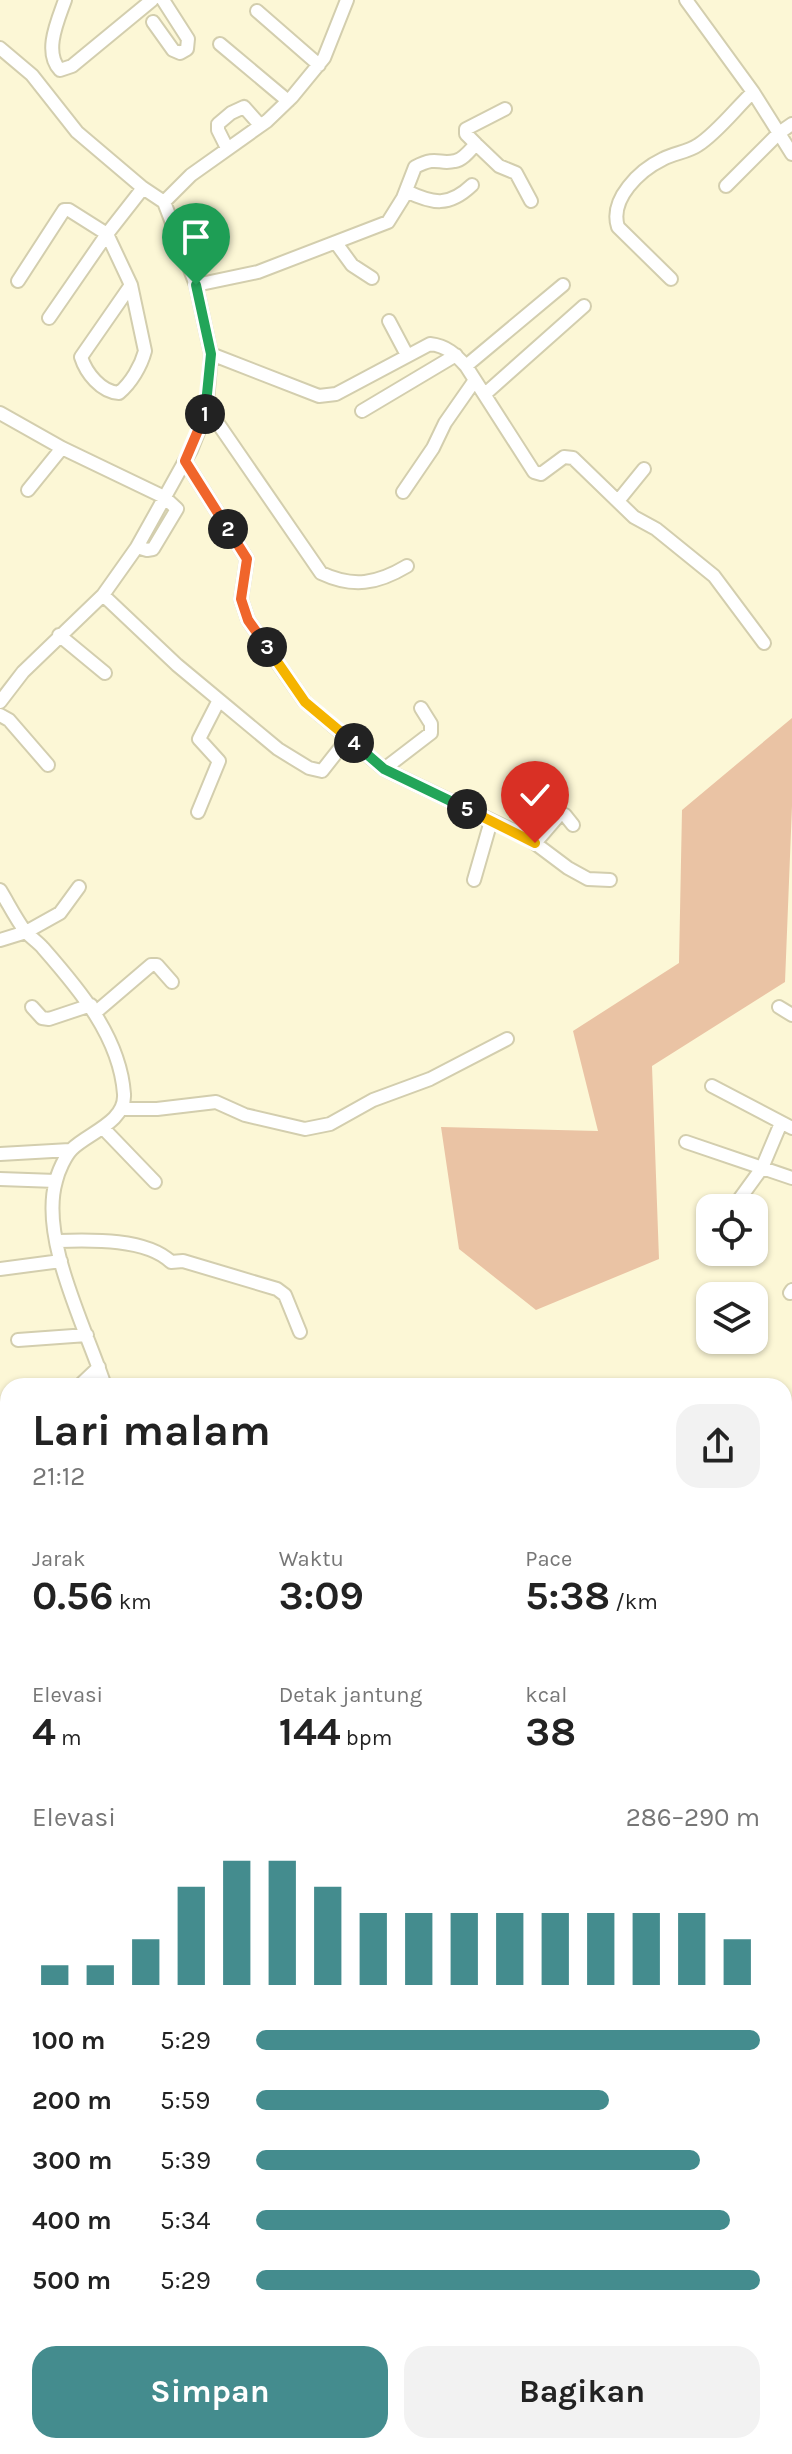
<!DOCTYPE html>
<html lang="id">
<meta charset="utf-8">
<style>
:root{--surface:#fff;--page:#f2f2f2;--text:#222;--muted:#767676;--accent:#448c8e}
body{margin:0;font-family:Karla,sans-serif;background:var(--page);color:var(--text);height:100vh;display:flex;flex-direction:column;font-size:30px;white-space:nowrap}
*{box-sizing:border-box;margin:0}
p{font-size:26px;color:var(--muted)}
.icon{flex:none;width:44px;height:44px;fill:none;stroke:currentColor;stroke-width:2;stroke-linecap:round;stroke-linejoin:round}
.map{position:relative;flex:1;overflow:hidden}
.details{position:absolute;left:0px;top:1378px;width:792px;height:1076px;display:flex;flex-direction:column;background:var(--surface);border-radius:24px 24px 0 0;box-shadow:0 2px 6px #0004}
.details>*{flex:none}
.tools{position:absolute;left:696px;top:1194px;display:grid;gap:16px}
.tools a{display:grid;place-items:center;width:72px;height:72px;border-radius:16px;background:var(--surface);box-shadow:0 2px 6px #0004;font-size:40px}
.pin{position:absolute;display:grid;place-items:center;width:68px;height:68px;color:#fff;margin:-82px -34px;border-radius:50% 50% 50% 0;rotate:-45deg;box-shadow:0 0 8px #0007}
.pin .icon{rotate:45deg}
.km{position:absolute;width:40px;height:40px;margin:-20px;border-radius:50%;background:#222;color:#fff;font-size:22px;line-height:40px;text-align:center}
.round{display:grid;place-items:center;flex:none;width:84px;height:84px;border-radius:24px;background:var(--page)}
.head{display:flex;align-items:center;justify-content:space-between;height:136px;padding:0 32px}
h1{font-size:44px;font-weight:700;line-height:60px}
.metrics{display:grid;grid-template-columns:repeat(3,1fr);gap:12px;height:136px;padding:8px 32px}
.metrics div{display:grid;align-content:center}
.metrics b{font-size:40px;font-weight:700}
.metrics small{font-size:22px;font-weight:400}
.metrics p{font-size:22px}
.chart{height:224px;padding:16px 32px}
.chart p{display:flex;justify-content:space-between}
.chart svg{width:100%;height:144px;margin-top:8px;stroke:var(--accent);stroke-width:6}
.action{display:flex;gap:16px;margin-top:auto;padding:16px 32px}
.action a{flex:1;height:92px;border-radius:24px;background:var(--accent);color:#fff;font-size:32px;font-weight:700;line-height:92px;text-align:center}
.action a+a{background:var(--page);color:var(--text)}
ul{padding:0 32px;list-style:none;font-size:26px}
li{display:grid;grid-template-columns:128px 96px 1fr;align-items:center;height:60px}
li i{height:20px;border-radius:10px;background:var(--accent)}
.map>svg:first-child{display:block}
.green{fill:#eac3a4}
.lines{fill:none;stroke-linecap:round;stroke-linejoin:round}
.stream{stroke:#69895b;stroke-width:3}
.minor-casing{stroke:#d3ceae;stroke-width:16}
.highway-casing{stroke:#d3ceae;stroke-width:22}
.minor{stroke:#fff;stroke-width:12}
.highway{stroke:#fff;stroke-width:18}
.split-1-casing{stroke:#fff;stroke-width:16}
.split-2-casing{stroke:#fff;stroke-width:16}
.split-3-casing{stroke:#fff;stroke-width:16}
.split-4-casing{stroke:#fff;stroke-width:16}
.split-5-casing{stroke:#fff;stroke-width:16}
.split-6-casing{stroke:#fff;stroke-width:16}
.split-1{stroke:#22a559;stroke-width:10}
.split-2{stroke:#f0652b;stroke-width:10}
.split-3{stroke:#f0652b;stroke-width:10}
.split-4{stroke:#f5b400;stroke-width:10}
.split-5{stroke:#22a559;stroke-width:10}
.split-6{stroke:#f5b400;stroke-width:10}
</style>
<div class="map">
<svg width="792" height="2454" viewBox="0 0 792 2454">
<rect width="100%" height="100%" fill="#fcf7d6"/>
<path class="green" d="M792 718V806L785 982 652 1066 659 1259 536 1310 459 1249 441 1127 598 1131 573 1031 679 963 682 810Z"/>
<g class="lines">
<path class="stream" d="M0 2360 8 2361
M447 2446 450 2454"/>
<defs>
<path id="minor" d="M65 0C58 20 43 52 60 70L72 66 152 0
M686 0 753 92 792 154
M257 11 319 65
M153 22 173 50 180 53 187 49 188 39 163 0
M220 44 288 101
M0 48 32 75 77 132 143 188 164 202 196 285 211 354 206 413 191 450 137 547 103 595 23 672 0 702
M476 144 499 166 516 173 531 201
M227 148 218 130V124L231 113 244 107 260 125
M726 186 779 133 792 124
M406 191C433 204 449 207 472 185
M164 202 191 175 267 121 292 97 324 58 347 0
M336 243 352 265 372 278
M671 279 618 227C609 199 640 170 663 159 674 153 688 152 698 145 717 133 736 108 753 92
M18 281 64 210H69L107 234 131 285 145 351C141 366 131 383 119 393 101 392 86 373 81 357L131 285
M196 285 258 272 388 222 403 198 415 167C438 155 438 165 455 161 463 160 471 149 476 144L466 134V129L505 109
M49 318 107 234 143 188
M389 321 407 355
M211 354 319 396 336 394 430 344C447 346 455 354 466 366L534 472 541 474 564 457 573 458 634 517 656 529 714 576 764 643
M466 366 563 285
M485 394 584 306
M206 406 321 573C353 588 377 584 407 566
M362 411 456 355
M0 413 62 448 164 497 177 509 153 549 147 550 137 547
M185 461 247 559 241 599 248 620 305 702 384 769 528 838 568 868 588 879 610 880
M28 490 62 448
M403 492 433 448 445 423 475 380
M618 501 644 469
M103 595 177 665 278 749 309 768 322 771 348 738
M59 635 105 673
M0 715 9 720 48 765
M384 769 431 733V724L421 708
M198 812 219 761 199 739 219 700
M535 843 560 814 565 815 573 825
M474 880 491 821
M0 890C8 903 16 919 25 931 30 937 38 942 43 948 79 989 120 1037 124 1094 126 1122 88 1133 72 1149 65 1156 58 1172 56 1181 39 1239 87 1330 105 1386
M0 940 26 932 60 913 79 887
M32 1007 42 1018 49 1019 91 1005
M779 1007 792 1015
M96 1012 151 965H157L172 982
M712 1086 792 1128
M122 1109H157L216 1102 245 1115 305 1129 330 1124 373 1100 430 1079 507 1039
M103 1128 155 1182
M686 1142 792 1178
M0 1154 70 1150
M0 1179 56 1181
M733 1208 762 1168 781 1123
M57 1241C91 1240 146 1238 171 1262L183 1261 277 1289 285 1295 300 1332
M0 1269 61 1261
M790 1293 792 1290
M18 1340 87 1335
M79 1386 99 1367
M0 1571 8 1562
M0 1606 8 1596
M784 1641 792 1652
M0 1671 8 1677
M0 1685 8 1692
M784 1726 792 1738
M0 1743 8 1750
M0 1775 8 1777
M784 1815 792 1814
M784 1998 792 1993
M0 2200 8 2202
M0 2350 8 2352
M459 2446 463 2454"/>
<path id="highway" d="M0 2437 8 2439
M34 2446 64 2454
M0 2452 6 2454"/>
</defs>
<use href="#minor" class="minor-casing"/>
<use href="#highway" class="highway-casing"/>
<use href="#minor" class="minor"/>
<use href="#highway" class="highway"/>
</g>
<g class="lines">
<defs>
<path id="split-1" d="M196 285 211 354 205 414"/>
<path id="split-2" d="M205 414 185 461 228 529"/>
<path id="split-3" d="M228 529 247 559 241 599 248 620 267 647"/>
<path id="split-4" d="M267 647 305 702 354 743"/>
<path id="split-5" d="M354 743 384 769 467 809"/>
<path id="split-6" d="M467 809 535 843"/>
</defs>
<use href="#split-1" class="split-1-casing"/>
<use href="#split-2" class="split-2-casing"/>
<use href="#split-3" class="split-3-casing"/>
<use href="#split-4" class="split-4-casing"/>
<use href="#split-5" class="split-5-casing"/>
<use href="#split-6" class="split-6-casing"/>
<use href="#split-1" class="split-1"/>
<use href="#split-2" class="split-2"/>
<use href="#split-3" class="split-3"/>
<use href="#split-4" class="split-4"/>
<use href="#split-5" class="split-5"/>
<use href="#split-6" class="split-6"/>
</g>
</svg>
<div class="tools">
<a><svg class="icon" aria-label="locate" viewBox="0 0 24 24"><circle cx="12" cy="12" r="6"/><path d="M12 2v4M12 18v4M2 12h4M18 12h4"/></svg></a>
<a><svg class="icon" aria-label="layers" viewBox="0 0 24 24"><path d="M12 4l9 5-9 5-9-5zM3 14l9 5 9-5"/></svg></a>
</div>
<div class="pin" style="left:196px;top:285px;background:#1e9e55"><svg class="icon" aria-label="arrive" viewBox="0 0 24 24"><path d="M6 21V4h12l-3 4 3 4H6"/></svg></div>
<div class="pin" style="left:535px;top:843px;background:#d93025"><svg class="icon" aria-label="check" viewBox="0 0 24 24"><path d="M5 12l5 5 9-10"/></svg></div>
<b class="km" style="left:205px;top:414px">1</b>
<b class="km" style="left:228px;top:529px">2</b>
<b class="km" style="left:267px;top:647px">3</b>
<b class="km" style="left:354px;top:743px">4</b>
<b class="km" style="left:467px;top:809px">5</b>
<section class="details">
<div class="head"><div><h1>Lari malam</h1><p>21:12</p></div><a class="round"><svg class="icon" aria-label="share" viewBox="0 0 24 24"><path d="M12 15V3M7 8l5-5 5 5M5 13v7h14v-7"/></svg></a></div>
<div class="metrics">
<div><p>Jarak</p><b>0.56<small> km</small></b></div>
<div><p>Waktu</p><b>3:09</b></div>
<div><p>Pace</p><b>5:38<small> /km</small></b></div>
</div>
<div class="metrics">
<div><p>Elevasi</p><b>4<small> m</small></b></div>
<div><p>Detak jantung</p><b>144<small> bpm</small></b></div>
<div><p>kcal</p><b>38</b></div>
</div>
<div class="chart"><p><span>Elevasi</span>286–290 m</p>
<svg viewBox="0 0 160 44" preserveAspectRatio="none"><path d="M5 44V38M15 44V38M25 44V30M35 44V14M45 44V6M55 44V6M65 44V14M75 44V22M85 44V22M95 44V22M105 44V22M115 44V22M125 44V22M135 44V22M145 44V22M155 44V30"/></svg>
</div>
<ul>
<li><b>100 m</b>5:29<i style="width:100%"></i></li>
<li><b>200 m</b>5:59<i style="width:70%"></i></li>
<li><b>300 m</b>5:39<i style="width:88%"></i></li>
<li><b>400 m</b>5:34<i style="width:94%"></i></li>
<li><b>500 m</b>5:29<i style="width:100%"></i></li>
</ul>
<div class="action"><a>Simpan</a><a>Bagikan</a></div>
</section>
</div>
